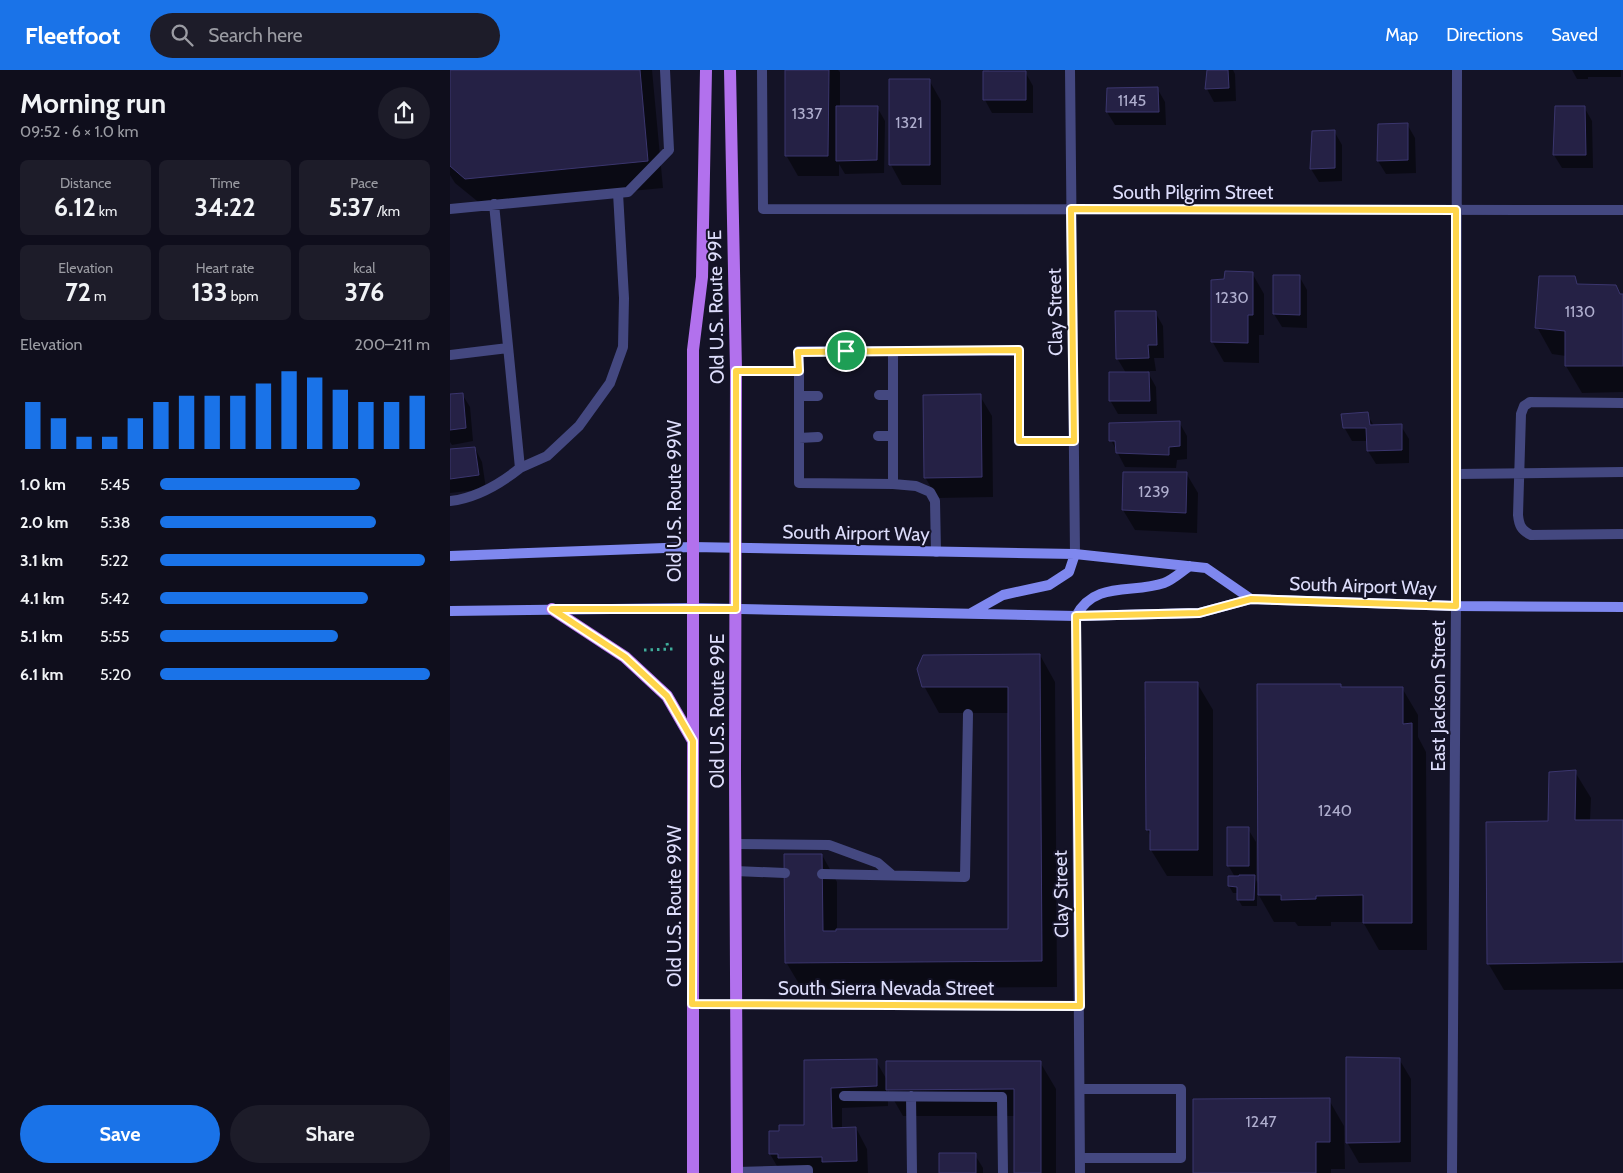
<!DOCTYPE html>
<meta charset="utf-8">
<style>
:root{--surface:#0f0e1c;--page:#1d1c29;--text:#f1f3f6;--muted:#9b9ca3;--accent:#1a73e8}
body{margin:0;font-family:Cabin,sans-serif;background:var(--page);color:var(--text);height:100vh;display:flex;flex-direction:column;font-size:19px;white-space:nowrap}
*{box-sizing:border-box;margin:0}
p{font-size:16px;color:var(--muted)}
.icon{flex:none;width:28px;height:28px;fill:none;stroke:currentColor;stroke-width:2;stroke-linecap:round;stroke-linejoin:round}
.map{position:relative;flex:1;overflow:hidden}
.details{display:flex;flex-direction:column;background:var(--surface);width:450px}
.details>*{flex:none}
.pin{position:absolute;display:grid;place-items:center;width:42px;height:42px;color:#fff;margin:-21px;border:2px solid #fff;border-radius:50%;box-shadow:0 1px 5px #0007}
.round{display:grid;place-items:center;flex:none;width:52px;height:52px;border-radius:26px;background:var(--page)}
.summary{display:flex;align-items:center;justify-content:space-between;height:85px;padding:0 20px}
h1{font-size:28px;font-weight:700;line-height:38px}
.figures{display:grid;grid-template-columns:repeat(3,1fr);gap:8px;height:85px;padding:5px 20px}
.figures div{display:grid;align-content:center;border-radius:8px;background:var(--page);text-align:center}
.figures b{font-size:25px;font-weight:700}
.figures small{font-size:14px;font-weight:400}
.figures p{font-size:14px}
.chart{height:140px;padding:10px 20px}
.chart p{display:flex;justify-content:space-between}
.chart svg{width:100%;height:90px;margin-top:5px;stroke:var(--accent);stroke-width:6}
.action{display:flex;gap:10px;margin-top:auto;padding:10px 20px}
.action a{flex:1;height:58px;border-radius:30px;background:var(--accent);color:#fff;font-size:20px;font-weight:700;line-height:58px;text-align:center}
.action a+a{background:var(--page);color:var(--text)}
ul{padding:0 20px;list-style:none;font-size:16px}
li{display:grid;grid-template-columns:80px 60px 1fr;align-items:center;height:38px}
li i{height:12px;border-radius:6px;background:var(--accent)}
header{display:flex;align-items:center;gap:30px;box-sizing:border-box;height:70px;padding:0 25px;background:var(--accent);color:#fff}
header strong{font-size:24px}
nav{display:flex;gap:28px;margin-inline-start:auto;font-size:18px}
.search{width:350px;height:45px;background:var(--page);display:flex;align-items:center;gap:12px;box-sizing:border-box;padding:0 18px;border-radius:28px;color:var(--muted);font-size:19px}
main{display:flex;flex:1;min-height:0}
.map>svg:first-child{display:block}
.shadow{fill:#0007}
.building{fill:#252145;stroke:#3b366e}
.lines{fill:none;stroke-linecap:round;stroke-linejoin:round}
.path{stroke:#3fac9a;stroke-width:3;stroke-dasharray:2.5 4;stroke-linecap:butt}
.service{stroke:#444880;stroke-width:10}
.minor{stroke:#444880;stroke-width:10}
.secondary{stroke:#7f88ef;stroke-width:10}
.primary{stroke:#b271ed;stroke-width:12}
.route-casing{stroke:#fff;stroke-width:10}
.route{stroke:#ffd54a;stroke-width:6}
.labels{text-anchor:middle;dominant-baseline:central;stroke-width:4;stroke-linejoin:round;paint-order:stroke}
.number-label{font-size:16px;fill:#afaece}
.street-label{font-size:19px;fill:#ddddfb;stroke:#141326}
</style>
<header>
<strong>Fleetfoot</strong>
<div class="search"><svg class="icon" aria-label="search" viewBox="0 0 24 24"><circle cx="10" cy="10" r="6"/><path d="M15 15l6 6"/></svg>Search here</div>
<nav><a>Map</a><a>Directions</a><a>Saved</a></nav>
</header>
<main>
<section class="details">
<div class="summary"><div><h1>Morning run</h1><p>09:52 · 6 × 1.0 km</p></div><a class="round"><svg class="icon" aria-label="share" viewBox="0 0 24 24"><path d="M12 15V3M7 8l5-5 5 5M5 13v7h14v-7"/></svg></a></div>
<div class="figures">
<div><p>Distance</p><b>6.12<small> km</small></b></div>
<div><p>Time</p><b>34:22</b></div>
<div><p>Pace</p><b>5:37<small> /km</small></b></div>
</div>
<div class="figures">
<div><p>Elevation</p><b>72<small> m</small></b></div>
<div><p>Heart rate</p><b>133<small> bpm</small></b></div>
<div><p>kcal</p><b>376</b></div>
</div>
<div class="chart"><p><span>Elevation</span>200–211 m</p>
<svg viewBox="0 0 160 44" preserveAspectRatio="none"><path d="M5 44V21M15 44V29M25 44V38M35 44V38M45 44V29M55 44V21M65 44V18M75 44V18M85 44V18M95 44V12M105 44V6M115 44V9M125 44V15M135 44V21M145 44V21M155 44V18"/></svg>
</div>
<ul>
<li><b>1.0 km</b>5:45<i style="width:74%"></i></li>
<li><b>2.0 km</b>5:38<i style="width:80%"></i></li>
<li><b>3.1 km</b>5:22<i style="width:98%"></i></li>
<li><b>4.1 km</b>5:42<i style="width:77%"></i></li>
<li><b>5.1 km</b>5:55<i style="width:66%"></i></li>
<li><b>6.1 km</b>5:20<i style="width:100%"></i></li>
</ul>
<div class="action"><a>Save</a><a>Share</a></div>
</section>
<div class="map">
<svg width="1173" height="1103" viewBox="0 0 1173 1103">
<rect width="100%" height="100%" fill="#141326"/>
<path class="shadow" d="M0 0H202L213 118 32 135 5 113 0 105Z
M336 0H388L390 2V37H427L435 51 434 103 395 104 389 94V106H348L336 85Z
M539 0H584H574L583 16V43H542L535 30 540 2Z
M758 0H783L785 4 786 31 764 32 757 19Z
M1122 0H1171V7H1138V9H1127Z
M479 10 491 31V115H452L441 95Z
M707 18 715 32 716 55H665L657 42Z
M1134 37 1142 51 1143 98H1112L1104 85Z
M957 54 965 68 966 103 936 104 928 91 929 55Z
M884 61 892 75V111L869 112 861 99Z
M802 203 814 224V265H809V293L774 292 762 271 776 211Z
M849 206 857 220V258L832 257 824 244Z
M1124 207 1128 215 1166 216 1171 225H1173V322L1132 323 1116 296V286L1102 284 1087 257Z
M705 242 713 256 714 288H704L706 301H697L706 317 707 344H668L660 330 676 303 667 288Z
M12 324 20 337 23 371 2 375 0 372V325Z
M530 326 542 346 543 427 487 428 475 407Z
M917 344 924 356H951L959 369V393L926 394 918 381V371H902L894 357Z
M729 352 737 366V389L727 390 726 398 675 397 661 370Z
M25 378 32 392 36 419 0 423V381Z
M674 403H736L748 423 747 463 685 460 673 440Z
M590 585 605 612 607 917 352 919 336 892 372 785 387 812V860H560L559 643H489L474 616Z
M747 613 763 640V806H717L701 780V767L697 759Z
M892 618H952L968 645V667L976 682 977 880H929L913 852H881V856H848L845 852H824L807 822V836H792L788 829V823H783L779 816 785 807 778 795 798 759 806 772V810L809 815Z
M1125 702 1141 728 1140 751H1173V919L1054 920 1038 893 1099 753Z
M949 989 961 1009V1092L909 1093 897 1072Z
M355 991H426L437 1010 590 992 606 1019V1103H565V1046H453L438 1020V1036L392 1038V1059L406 1058 417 1079 418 1103H331L320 1084 330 1062 356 1056Z
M879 1030 894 1056 895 1099H881V1103H744Z
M525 1085 533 1098V1103H490Z"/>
<path class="building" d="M0 0H190L198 91 15 109 0 96Z
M335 0H379L378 86H335Z
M757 0H778L779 18 755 19Z
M533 1H576V30H533Z
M439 9H480V95H439Z
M708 17 709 42H656L657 18Z
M386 36H428L427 90 386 91Z
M1105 36H1135L1136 85H1103Z
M958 53V90L927 91 928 54Z
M885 60V98L860 99 862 61Z
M775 201 803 202V245H798V273L761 272V210L774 209Z
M823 205H850V245L823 244Z
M1089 206H1125L1127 214 1166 215 1170 224H1173V296H1115V261L1085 258Z
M665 241H706L707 275H698L699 288 666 289Z
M659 302H699L700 331H659Z
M13 323 16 358 0 360V324Z
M531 324 532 407 474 408 473 325Z
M918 342 920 355 952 354V380L917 381 916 358H893L891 344Z
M730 351V376L719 377V385L666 383 665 371H659V353Z
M25 377 29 405 0 409V379Z
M673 402H737L736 443 672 440Z
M590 584 592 891 335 893 334 784H372L373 861H386V859H558V617H472L467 599 473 585Z
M695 612H748V780H700V760H696Z
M807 614H891V617H953V654L962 653V853H913V825L866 826V829L831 830V825H808Z
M1126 700 1125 750H1173V892L1037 894 1036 752 1098 751 1099 702Z
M777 757H799V796H777Z
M789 805H805L804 830H787V817L778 816V806H789Z
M896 987 950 988V1072L896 1073Z
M427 989V1016L381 1018 382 1058 406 1057 407 1091 372 1092V1087L328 1088V1084H319V1061H329V1055H354V990Z
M436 991H591V1103H564V1019L436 1020Z
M880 1028V1072H866V1103H743V1029Z
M489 1083H526V1103H489Z"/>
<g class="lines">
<path class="path" d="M217 573 218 579
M194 580 223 579"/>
<path class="service" d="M44 134 70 398 97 386 129 356 160 313 173 277 174 228 168 123
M0 139 178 122 219 80 215 0
M443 281V414L349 413V281H569V371H624
M0 285 58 278
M286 301H349
M429 325H443
M349 326H368
M1173 333 1080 332 1074 336 1071 344 1068 445C1069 455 1071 460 1081 465L1173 464
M428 366H443
M349 368 368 367
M1006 404 1173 402
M443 414 466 416 480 422 485 431 486 482
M0 431C26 428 50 414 70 398
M285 774 379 775 428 793 442 805
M285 801 335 803
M372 804 515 807 518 644
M630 1019H731V1088H630
M394 1026 552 1027 553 1103
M461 1026 462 1103
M287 1102 358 1100V1103"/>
<path class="minor" d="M312 0 313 139 1173 140
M620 0 625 484
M626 546 630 1103
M242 934 630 936
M1002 1103 1006 531 1007 0"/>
<path class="secondary" d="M0 486 242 477 625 484 756 498 801 529
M0 541 243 538 626 546 749 543 801 529 1006 536 1173 537
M521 543 553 525 599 515 619 502 625 484
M626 546C645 510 683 524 714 513 723 510 732 501 740 496"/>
<path class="primary" d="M280 0 286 301 285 701 287 1103
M102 539 175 587 217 626 243 671
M243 1103V280L252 207 256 0"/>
</g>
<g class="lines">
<defs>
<path id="route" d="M621 139 1006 140V536L801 529 749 543 626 546 630 936 242 934 243 671 217 626 175 587 102 539H286V301H349L348 282 569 280V371H624Z"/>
</defs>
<use href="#route" class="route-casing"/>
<use href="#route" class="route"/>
</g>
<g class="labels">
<g class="number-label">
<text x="682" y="30">1145</text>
<text x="357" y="43">1337</text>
<text x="459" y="52">1321</text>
<text x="782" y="227">1230</text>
<text x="1130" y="241">1130</text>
<text x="704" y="421">1239</text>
<text x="885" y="740">1240</text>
<text x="811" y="1051">1247</text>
</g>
<g class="street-label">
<text x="743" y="122">South Pilgrim Street</text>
<text transform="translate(266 237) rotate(-91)">Old U.S. Route 99E</text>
<text transform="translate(605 242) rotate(-91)">Clay Street</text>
<text transform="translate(224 431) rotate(-90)">Old U.S. Route 99W</text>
<text transform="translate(406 463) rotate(1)">South Airport Way</text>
<text transform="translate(913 516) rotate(2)">South Airport Way</text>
<text transform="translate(988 626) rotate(-90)">East Jackson Street</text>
<text transform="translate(267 641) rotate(-90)">Old U.S. Route 99E</text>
<text transform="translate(611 824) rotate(-91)">Clay Street</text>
<text transform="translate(224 836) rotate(-90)">Old U.S. Route 99W</text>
<text x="436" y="918">South Sierra Nevada Street</text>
</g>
</g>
</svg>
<div class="pin" style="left:396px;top:281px;background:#1e9e55"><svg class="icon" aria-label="arrive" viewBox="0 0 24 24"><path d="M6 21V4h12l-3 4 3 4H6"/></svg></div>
</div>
</main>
